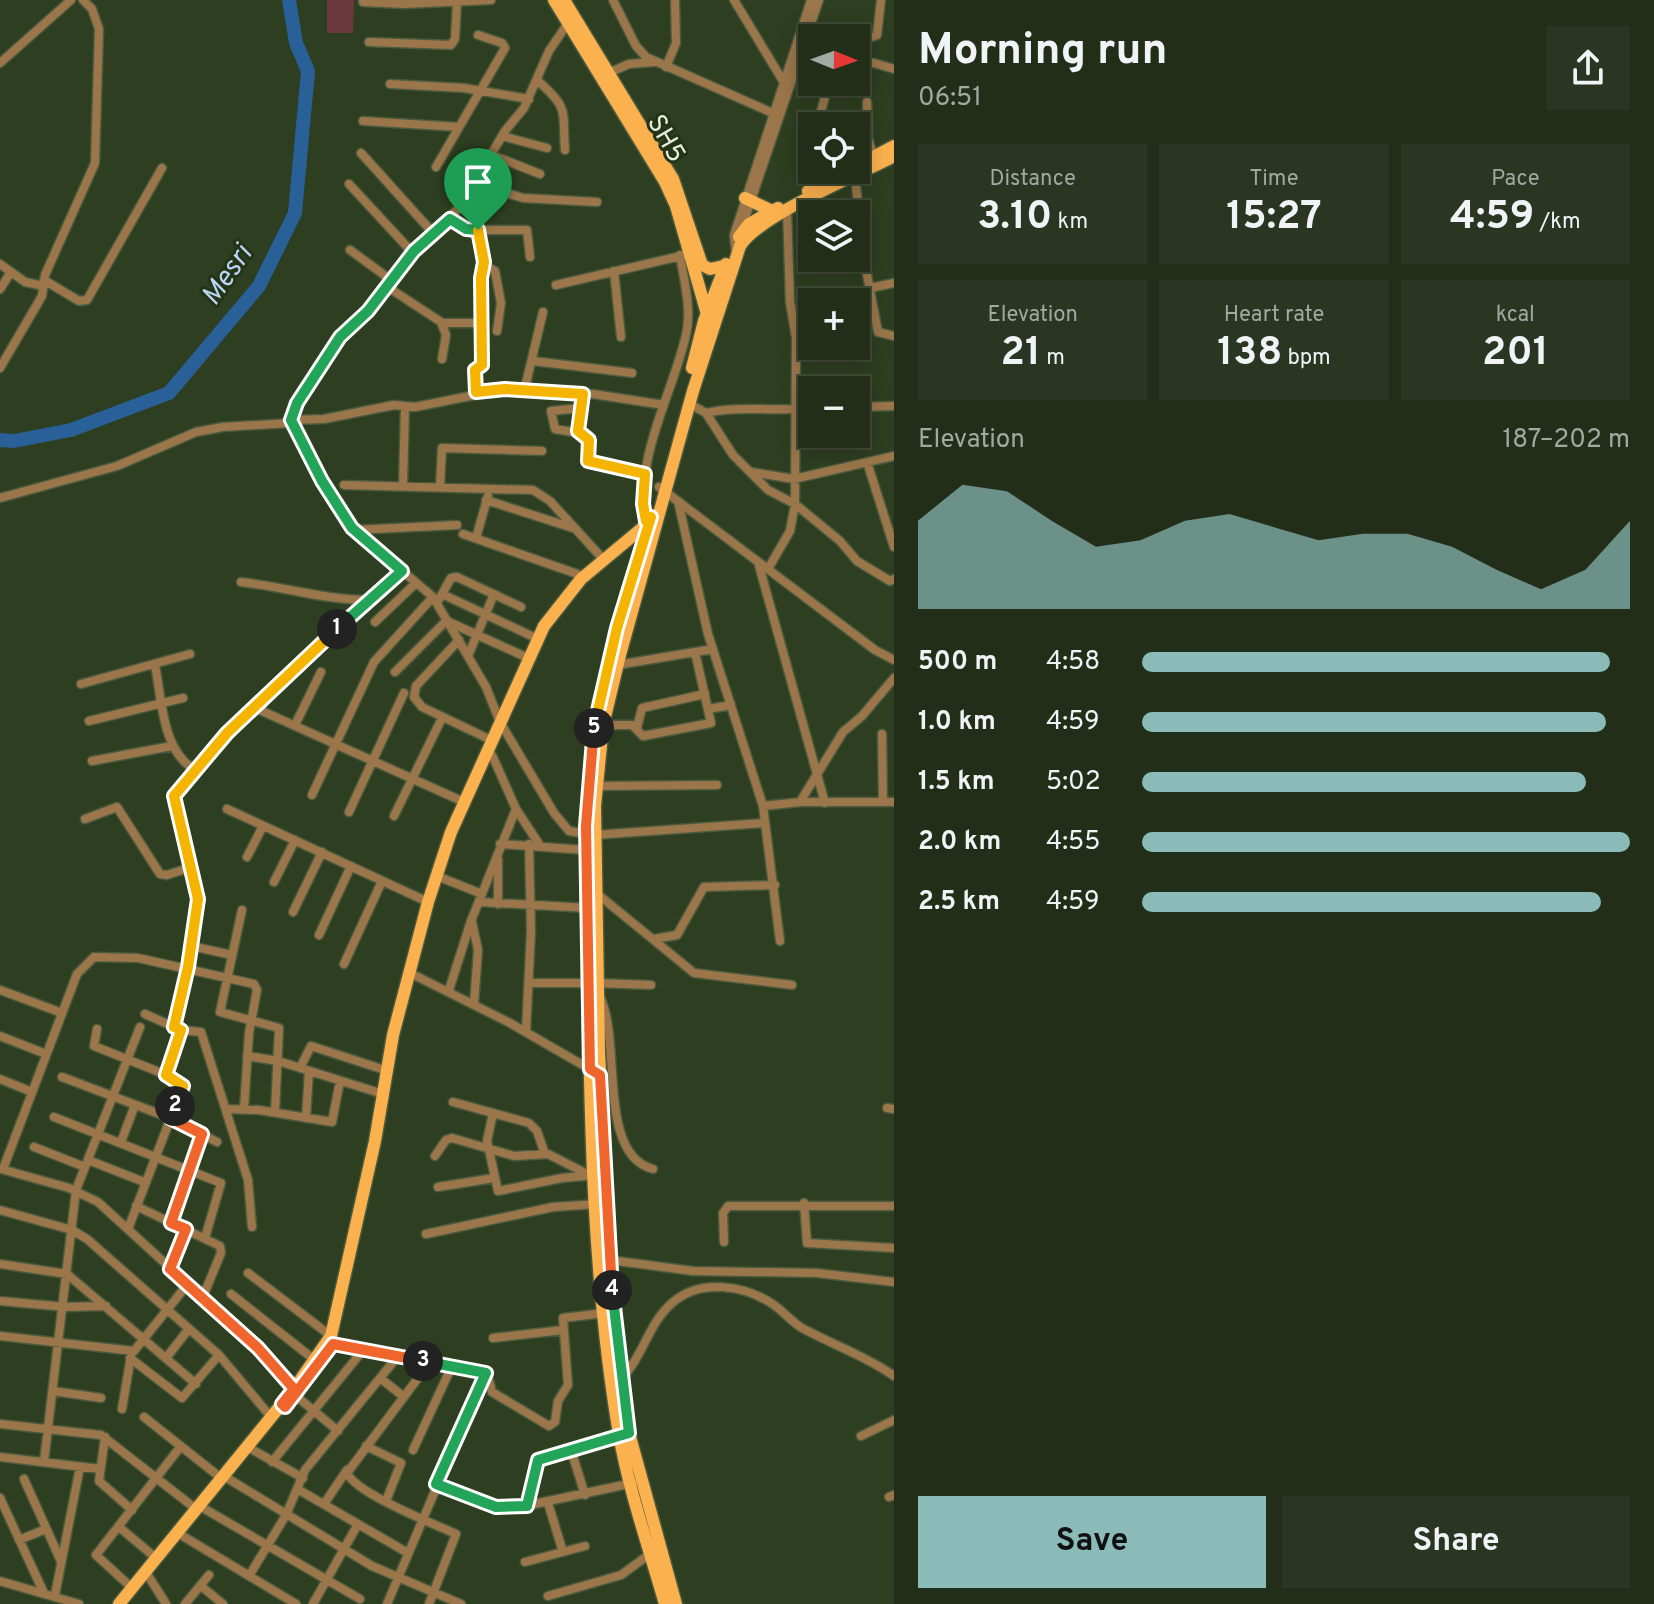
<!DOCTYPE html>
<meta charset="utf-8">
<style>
:root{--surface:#222e18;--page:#2a3621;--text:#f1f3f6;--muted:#a2a8a2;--line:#3f4a37;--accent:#8bbbb9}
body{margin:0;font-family:Overpass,sans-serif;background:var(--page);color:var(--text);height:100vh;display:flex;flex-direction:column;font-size:30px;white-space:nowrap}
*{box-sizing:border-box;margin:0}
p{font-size:26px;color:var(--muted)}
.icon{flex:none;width:44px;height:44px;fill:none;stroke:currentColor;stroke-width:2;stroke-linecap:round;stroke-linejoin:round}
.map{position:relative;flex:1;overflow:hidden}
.details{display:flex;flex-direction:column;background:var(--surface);width:760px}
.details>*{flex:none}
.needle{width:52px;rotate:91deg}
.tools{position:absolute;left:798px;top:24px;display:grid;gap:16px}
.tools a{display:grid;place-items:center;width:72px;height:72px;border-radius:0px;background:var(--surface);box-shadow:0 4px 20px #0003,0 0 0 2px var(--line);font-size:40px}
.pin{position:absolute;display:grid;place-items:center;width:68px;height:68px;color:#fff;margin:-82px -34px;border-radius:50% 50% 50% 0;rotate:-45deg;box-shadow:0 0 8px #0007}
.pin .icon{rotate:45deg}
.km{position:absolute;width:40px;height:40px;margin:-20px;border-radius:50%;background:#222;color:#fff;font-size:22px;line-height:40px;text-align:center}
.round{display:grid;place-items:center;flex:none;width:84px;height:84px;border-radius:0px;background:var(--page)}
.headline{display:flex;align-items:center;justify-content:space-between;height:136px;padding:0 24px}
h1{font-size:44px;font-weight:700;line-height:60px}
.figures{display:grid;grid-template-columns:repeat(3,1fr);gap:12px;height:136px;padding:8px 24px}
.figures div{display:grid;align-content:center;border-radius:0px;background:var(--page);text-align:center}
.figures b{font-size:40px;font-weight:700}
.figures small{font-size:22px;font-weight:400}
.figures p{font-size:22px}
.chart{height:224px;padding:16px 24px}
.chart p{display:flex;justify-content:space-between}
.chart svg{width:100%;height:144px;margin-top:8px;fill:var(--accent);opacity:.7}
.primary-button{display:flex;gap:16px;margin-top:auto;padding:16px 24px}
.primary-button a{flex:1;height:92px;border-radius:0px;background:var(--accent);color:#111;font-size:32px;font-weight:700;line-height:92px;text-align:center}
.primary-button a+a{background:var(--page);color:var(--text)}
ul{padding:0 24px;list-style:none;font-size:26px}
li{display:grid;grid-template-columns:128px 96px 1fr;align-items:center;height:60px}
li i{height:20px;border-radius:10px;background:var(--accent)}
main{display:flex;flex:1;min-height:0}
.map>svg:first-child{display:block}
.grass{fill:#6c3840}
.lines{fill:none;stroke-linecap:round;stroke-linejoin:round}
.river{stroke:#286097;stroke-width:14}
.street-casing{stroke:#4b5a3e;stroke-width:11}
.primary-casing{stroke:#4b5a3e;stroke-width:15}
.street{stroke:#9a764a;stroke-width:8}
.primary{stroke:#fbb14e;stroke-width:12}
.split-1-casing{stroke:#fff;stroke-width:16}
.split-2-casing{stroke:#fff;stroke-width:16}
.split-3-casing{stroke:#fff;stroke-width:16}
.split-4-casing{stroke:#fff;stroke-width:16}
.split-5-casing{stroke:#fff;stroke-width:16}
.split-6-casing{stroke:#fff;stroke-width:16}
.split-1{stroke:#22a559;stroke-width:10}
.split-2{stroke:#f5b400;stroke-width:10}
.split-3{stroke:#f0652b;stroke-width:10}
.split-4{stroke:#22a559;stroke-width:10}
.split-5{stroke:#f0652b;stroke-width:10}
.split-6{stroke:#f5b400;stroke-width:10}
.labels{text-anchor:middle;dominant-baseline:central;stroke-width:6;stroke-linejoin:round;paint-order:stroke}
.street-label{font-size:26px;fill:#e6f0de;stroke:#253316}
.water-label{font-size:28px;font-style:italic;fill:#b8d5f5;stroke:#253316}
</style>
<main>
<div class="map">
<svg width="894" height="1604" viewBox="0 0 894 1604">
<rect width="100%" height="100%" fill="#2e3e20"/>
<path class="grass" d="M327 0H354L353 33H327Z"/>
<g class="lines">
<path class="river" d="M0 440 14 441 71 430 169 393 259 286 295 213 308 71 296 43 289 0"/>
<defs>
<path id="street" d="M613 0 636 46 646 57 775 114
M734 0 783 81
M363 2 404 4 491 0
M570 20 549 51 524 108 505 131 460 207 414 251 368 311 340 337 297 403 290 423 352 528 433 597 486 687 500 722 554 813 569 831 594 835 765 823
M369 42 451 45 455 39 457 3
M856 42 877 35 881 0
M0 63 71 0
M856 63H874L894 69
M666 67 676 43 675 0
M606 74 629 64 654 62
M537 80C570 109 562 110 565 150
M390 84 464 88 529 99
M867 102 868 139 874 157
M363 121 459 127
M817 126 829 82
M502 136 547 148
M361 153 434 234
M492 155 540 174
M436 167 505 48 502 43 478 35
M855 177 865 264 878 332 894 336
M473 183 523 198 597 202
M349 184 412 252
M811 189 808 162 812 143
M450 219 469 230H527L530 257
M741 230 819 0
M350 250 391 280
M736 254 734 235 811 0
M0 264 25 282 44 286
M484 265 495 271 501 303 497 331
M614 271 621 337
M44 280 79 301 87 300 162 168
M556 285 685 255
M386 286 441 322 446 335 442 359
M870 288 894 283
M0 289 11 272
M442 323H482
M533 361 632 373
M0 368 42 296 45 275 95 163 99 29 92 9 83 0
M476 392 475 370 482 365 484 262 478 230
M524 392 543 312
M583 394 578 431 589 440 588 461 645 474
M690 404 706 413 733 455 768 490 795 504 840 541 857 561 890 581 894 579
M856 407 894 406
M706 413C740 405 777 412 812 408
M291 420 324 419 394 405 415 407 505 389 593 394 664 405
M579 433 555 429 551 411 581 408
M867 462 894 547
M751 472 794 479 894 456
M344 485 533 490 550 501 603 559
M403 485 405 406
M440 486 442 448 542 451
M659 487 875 650 894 660
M0 498 117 466 196 432 223 427 290 423
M486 500 576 529
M678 501 708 634 763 806 780 941
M646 521C634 457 672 396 686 335 692 309 684 281 680 255
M354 530 457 525
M463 534 583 576
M476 538 488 496
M758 562 825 803
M768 569 790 531 795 504 796 338 790 302 787 208
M241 582C285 587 325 600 369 600
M442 594 538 639
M437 603 451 578 457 577 521 607
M375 622 416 583
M449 622 528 658
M459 640 416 686 414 697 422 707 491 740
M468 656 494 594
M155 665C162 700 162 751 195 770
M617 665 713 649
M395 672 447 620
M81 684 190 654
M253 707 464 802
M708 709 731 705
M89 721 183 698
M296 723 321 672
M603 725H632L643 736 711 723 695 652
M637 728 642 708 705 694
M882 734 883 802
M492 755 516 809 539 844
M92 761 172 746
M596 786 717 785
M312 795 374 662 433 597
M800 802 843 732 862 716 894 678
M763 806 801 802H894
M227 809 428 902
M349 812 404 693
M394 816 442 718
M85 819 117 807 160 874 167 875 192 867
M500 844 586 850
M247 857 263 826
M498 859V904
M442 878 482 894
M274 882 295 840
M595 892 694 973 792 985
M479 902 588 908
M242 910 220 1012 279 1028 275 1112
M293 912 322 852
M472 922 478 950 474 1004
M319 935 351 866
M654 939 677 935 704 887 775 885
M191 946 232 955
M344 964 382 881
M414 975 510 1023 593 1071
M529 983H589
M597 983 651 985
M0 990 62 1013
M449 990 471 921 516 809
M599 995C623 1040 596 1154 653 1169
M145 1014 181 1030 201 1032 248 1180 252 1227
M174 1027 188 967 198 899 173 802 175 791 286 676 402 571
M97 1029 94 1046 179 1080 183 1086 128 1229
M526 1032 531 931 529 844
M0 1036 46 1054
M247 1056 278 1061 383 1094
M300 1068 311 1046 388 1071
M166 1075 181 1030
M62 1077 170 1118 217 1142
M0 1079 32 1092
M453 1102 529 1123 537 1131 545 1154
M887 1108 894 1109
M226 1109 259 1110 332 1122 340 1081
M493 1113 487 1141 498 1191 562 1178 596 1175
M54 1117 221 1183 205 1238
M306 1118 309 1071
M121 1142 135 1105
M34 1147 85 1167
M435 1156 446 1140 452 1138 514 1156 548 1154 589 1175
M88 1160 144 1182
M1 1169 69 1188 98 1202 258 1348 294 1389
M3 1169 77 974 94 957 138 958 254 984 257 990 249 1033 244 1109
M438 1187 494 1178
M804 1203 807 1243 894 1248
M136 1206 220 1246 221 1253 202 1299
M0 1210 72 1230 87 1239 219 1355 271 1417
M171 1223 202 1134
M426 1234 553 1207 598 1204
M724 1242 723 1213 728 1206H894
M610 1260 693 1271 817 1273 894 1282
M0 1264 67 1274 196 1384
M170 1269 186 1229
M248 1273 331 1336
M231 1294 316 1361
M0 1301 66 1307 106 1306
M0 1336 134 1351 187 1285
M493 1338 563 1330
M333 1344 487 1373 492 1392 549 1426 555 1422 558 1401 568 1385 563 1318 604 1313
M130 1358 182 1398 219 1355
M166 1358 188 1330
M380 1378 404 1397
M621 1379C643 1357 648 1324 672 1303 700 1278 745 1285 774 1305 784 1312 792 1322 802 1328 833 1345 866 1356 894 1376
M53 1391 101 1398
M295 1395 338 1431
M122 1409 131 1356
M144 1417 221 1478
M0 1424 101 1435 196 1509
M861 1436 894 1420
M105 1437 99 1481 132 1510
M366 1446 401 1463 386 1501
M251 1449 303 1478
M413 1450 452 1366
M571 1450 585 1495
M0 1457 100 1469
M44 1462 76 1190 140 1027
M272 1462 364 1349
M227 1478 372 1566 461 1604
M24 1479 60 1559
M436 1484 488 1505 511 1509 633 1483
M299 1490 408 1553
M889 1497 894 1495
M0 1498 43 1591
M548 1503 563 1552
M324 1504 347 1470
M527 1506 538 1460 621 1436
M203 1508 360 1599
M119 1527 156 1558
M181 1535 296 1604
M19 1540 46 1529
M525 1562 585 1546
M249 1576 286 1515 305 1470 398 1356
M149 1577 166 1604
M0 1581 79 1604
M201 1586 223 1604
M132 1588 96 1555 181 1446
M55 1595 80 1467
M548 1596 621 1575 650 1554
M185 1604 209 1575
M313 1604 358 1524
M387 1604 485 1373
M429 1604 456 1534C432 1523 357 1494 347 1473L430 1362"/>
<path id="primary" d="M554 0 665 182 676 206 707 314
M564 0 673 179 702 265 710 269 728 265
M856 166 894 146
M808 191 848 170
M745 198 772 211
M739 237 749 224 778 208
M692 368 704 321 726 264
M586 818 599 702 631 582
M588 969C590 1124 593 1281 619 1434 629 1491 649 1548 665 1604
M119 1604 294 1389 331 1336 375 1141 393 1035 428 902 451 832 544 626 581 579 659 514
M676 1604 629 1433 614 1320 599 1052 595 806 603 725 620 655 693 391 740 246C759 215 859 175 894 156"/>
</defs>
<use href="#street" class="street-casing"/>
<use href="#primary" class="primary-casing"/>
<use href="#street" class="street"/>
<use href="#primary" class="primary"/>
</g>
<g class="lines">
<defs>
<path id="split-1" d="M337 629 402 571 352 528 322 481 291 420 297 403 340 337 368 311 414 251 450 219 466 229 478 230"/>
<path id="split-2" d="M175 1106 183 1086 166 1075 181 1030 174 1027 188 967 198 899 174 796 227 733 337 629"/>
<path id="split-3" d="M175 1106 170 1118 202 1134 171 1223 186 1229 170 1269 258 1348 294 1389 282 1404 285 1407 333 1344 423 1361"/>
<path id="split-4" d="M423 1361 486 1373 436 1484 496 1507 527 1506 538 1460 629 1433 612 1290"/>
<path id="split-5" d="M594 728 586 826 590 1069 600 1075 612 1290"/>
<path id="split-6" d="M478 230 484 262 481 278 482 365 475 370 476 392 505 389 583 394 578 431 589 440 588 461 645 474 643 504 646 521 651 517 617 628 594 728"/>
</defs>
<use href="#split-1" class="split-1-casing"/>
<use href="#split-2" class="split-2-casing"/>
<use href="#split-3" class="split-3-casing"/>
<use href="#split-4" class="split-4-casing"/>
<use href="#split-5" class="split-5-casing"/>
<use href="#split-6" class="split-6-casing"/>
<use href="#split-1" class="split-1"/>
<use href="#split-2" class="split-2"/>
<use href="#split-3" class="split-3"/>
<use href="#split-4" class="split-4"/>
<use href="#split-5" class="split-5"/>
<use href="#split-6" class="split-6"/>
</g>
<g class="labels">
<g class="street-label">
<text transform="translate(665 139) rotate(60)">SH5</text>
</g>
<g class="water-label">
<text transform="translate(228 276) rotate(-55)">Mesri</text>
</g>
</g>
</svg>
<div class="tools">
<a><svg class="needle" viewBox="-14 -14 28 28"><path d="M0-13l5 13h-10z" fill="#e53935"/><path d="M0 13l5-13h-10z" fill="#a2a8a2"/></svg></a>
<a><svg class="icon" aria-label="locate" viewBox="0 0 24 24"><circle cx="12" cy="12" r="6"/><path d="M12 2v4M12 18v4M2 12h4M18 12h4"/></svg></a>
<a><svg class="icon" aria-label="layers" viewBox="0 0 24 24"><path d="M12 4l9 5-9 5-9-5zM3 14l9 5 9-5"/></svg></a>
<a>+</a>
<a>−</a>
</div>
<div class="pin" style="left:478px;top:230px;background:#1e9e55"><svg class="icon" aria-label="arrive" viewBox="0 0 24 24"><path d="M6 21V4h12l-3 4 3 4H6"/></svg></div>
<b class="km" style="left:337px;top:629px">1</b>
<b class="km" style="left:175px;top:1106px">2</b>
<b class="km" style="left:423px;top:1361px">3</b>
<b class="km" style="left:612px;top:1290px">4</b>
<b class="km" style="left:594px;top:728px">5</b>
</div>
<section class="details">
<div class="headline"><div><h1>Morning run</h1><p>06:51</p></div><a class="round"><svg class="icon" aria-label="share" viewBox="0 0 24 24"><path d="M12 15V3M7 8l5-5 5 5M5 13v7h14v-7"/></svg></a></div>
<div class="figures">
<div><p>Distance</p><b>3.10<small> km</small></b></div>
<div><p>Time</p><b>15:27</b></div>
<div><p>Pace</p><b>4:59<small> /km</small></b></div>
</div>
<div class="figures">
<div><p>Elevation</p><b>21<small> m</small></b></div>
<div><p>Heart rate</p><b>138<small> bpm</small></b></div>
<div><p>kcal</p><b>201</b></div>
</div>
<div class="chart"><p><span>Elevation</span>187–202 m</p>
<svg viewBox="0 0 160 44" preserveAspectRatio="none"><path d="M0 44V17L10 6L20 8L30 17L40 25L50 23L60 17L70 15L80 19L90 23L100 21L110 21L120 25L130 32L140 38L150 32L160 17V44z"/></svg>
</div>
<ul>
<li><b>500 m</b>4:58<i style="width:96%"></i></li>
<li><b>1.0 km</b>4:59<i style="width:95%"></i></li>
<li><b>1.5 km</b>5:02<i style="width:91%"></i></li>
<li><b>2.0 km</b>4:55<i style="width:100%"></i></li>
<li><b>2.5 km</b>4:59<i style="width:94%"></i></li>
</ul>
<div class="primary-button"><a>Save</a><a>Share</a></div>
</section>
</main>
